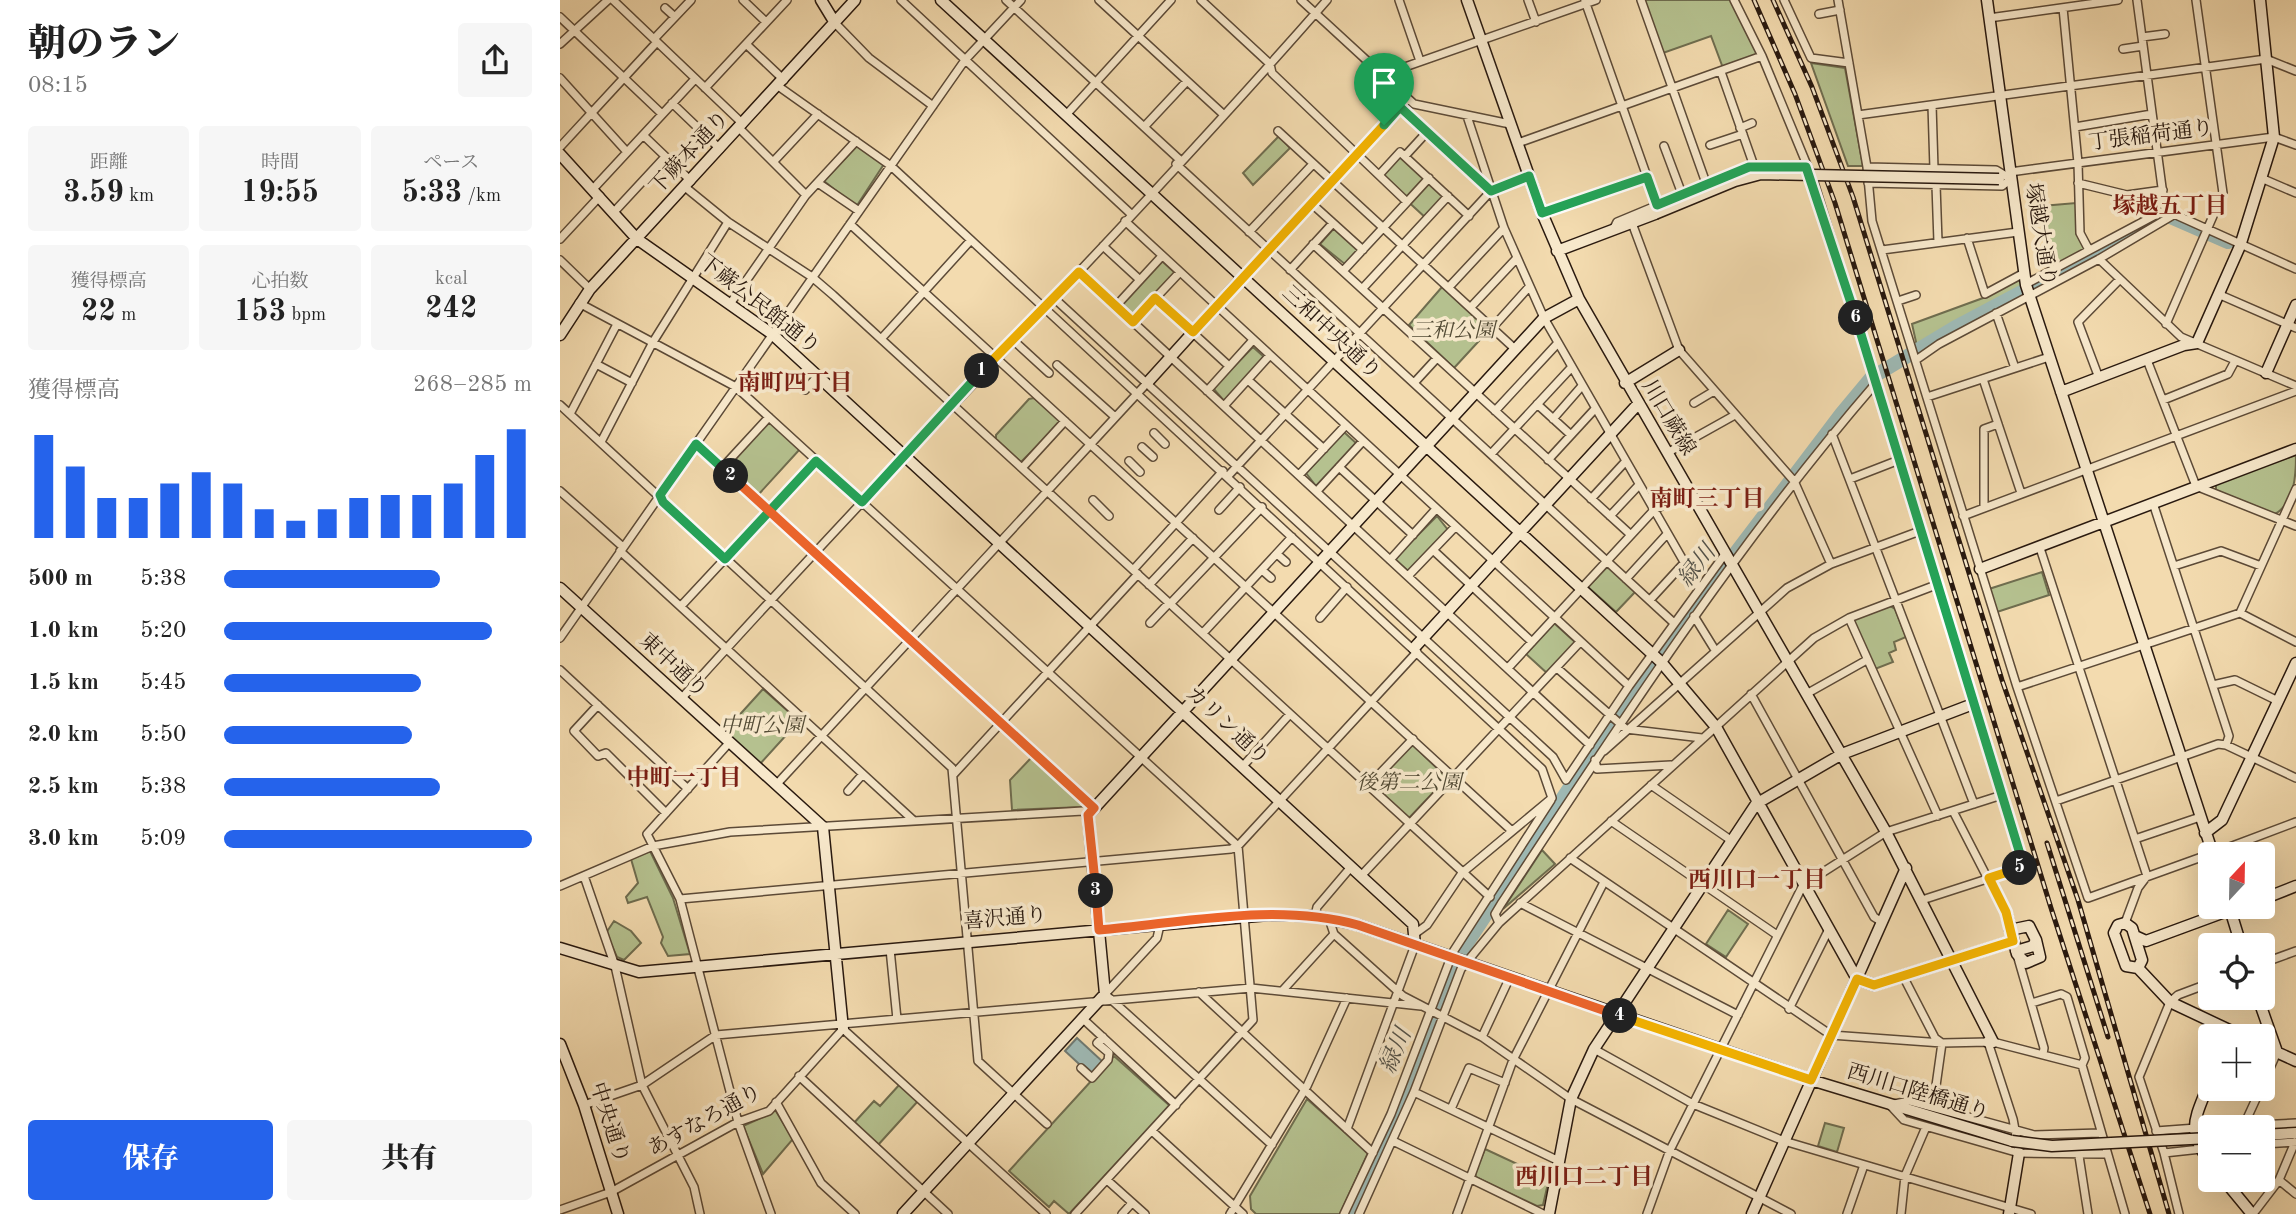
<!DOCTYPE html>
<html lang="ja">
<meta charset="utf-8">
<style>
:root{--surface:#fff;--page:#f6f6f6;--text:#222;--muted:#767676;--accent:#2563eb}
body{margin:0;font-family:"Old Standard TT","Noto Serif JP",serif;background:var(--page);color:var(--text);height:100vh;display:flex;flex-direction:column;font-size:26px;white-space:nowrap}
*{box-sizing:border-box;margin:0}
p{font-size:23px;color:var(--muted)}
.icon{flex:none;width:38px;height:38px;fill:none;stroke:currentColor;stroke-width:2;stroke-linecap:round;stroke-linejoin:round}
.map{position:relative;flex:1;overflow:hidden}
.side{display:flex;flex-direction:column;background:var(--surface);width:560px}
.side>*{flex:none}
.needle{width:46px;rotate:22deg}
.buttons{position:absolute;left:1638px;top:842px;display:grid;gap:14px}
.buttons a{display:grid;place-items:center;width:77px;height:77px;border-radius:7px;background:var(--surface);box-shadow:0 7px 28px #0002;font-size:35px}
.pin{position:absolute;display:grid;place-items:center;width:60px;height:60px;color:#fff;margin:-72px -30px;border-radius:50% 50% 50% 0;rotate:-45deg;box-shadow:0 0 7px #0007}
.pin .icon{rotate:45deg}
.km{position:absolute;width:35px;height:35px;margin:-18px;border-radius:50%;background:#222;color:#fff;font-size:19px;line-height:35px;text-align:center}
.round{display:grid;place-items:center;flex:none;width:74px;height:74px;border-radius:7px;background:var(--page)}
.headline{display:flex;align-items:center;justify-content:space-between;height:119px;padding:0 28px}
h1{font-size:38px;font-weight:800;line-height:52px}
.stats{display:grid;grid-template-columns:repeat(3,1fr);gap:10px;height:119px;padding:7px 28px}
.stats div{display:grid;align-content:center;border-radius:7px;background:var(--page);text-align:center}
.stats b{font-size:30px;font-weight:800}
.stats small{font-size:19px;font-weight:400}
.stats p{font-size:19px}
.chart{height:196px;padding:14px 28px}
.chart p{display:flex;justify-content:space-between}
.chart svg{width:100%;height:126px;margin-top:7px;stroke:var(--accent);stroke-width:6}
.button{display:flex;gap:14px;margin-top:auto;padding:14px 28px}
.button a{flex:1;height:80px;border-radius:7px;background:var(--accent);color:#fff;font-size:28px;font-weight:800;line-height:80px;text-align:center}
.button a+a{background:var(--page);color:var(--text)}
ul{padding:0 28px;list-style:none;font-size:23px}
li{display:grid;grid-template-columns:112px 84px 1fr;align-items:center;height:52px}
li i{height:18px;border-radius:9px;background:var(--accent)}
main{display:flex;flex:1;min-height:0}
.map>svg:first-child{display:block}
.green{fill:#b5c18f;stroke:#6f6d4f;stroke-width:2}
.water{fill:#9eb9b4;stroke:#6f7972;stroke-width:2}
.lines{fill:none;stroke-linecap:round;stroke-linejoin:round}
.river{stroke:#9eb9b4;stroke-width:14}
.street-casing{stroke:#5c4a37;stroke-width:10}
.secondary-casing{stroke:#29190f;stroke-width:13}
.street{stroke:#f7e8cb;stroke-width:7}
.secondary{stroke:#f7e8cb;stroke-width:10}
.rail-casing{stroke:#29190f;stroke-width:5}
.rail{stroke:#f7e8cb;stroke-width:2.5;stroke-dasharray:8;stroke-linecap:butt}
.secondary-bridge-casing{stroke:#29190f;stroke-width:13;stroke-linecap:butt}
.secondary-bridge{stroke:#f7e8cb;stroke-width:10}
.split-1-casing{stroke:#fff;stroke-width:14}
.split-2-casing{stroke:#fff;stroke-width:14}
.split-3-casing{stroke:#fff;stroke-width:14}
.split-4-casing{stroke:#fff;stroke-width:14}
.split-5-casing{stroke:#fff;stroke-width:14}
.split-6-casing{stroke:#fff;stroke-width:14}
.split-7-casing{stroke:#fff;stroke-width:14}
.split-1{stroke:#f5b400;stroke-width:9}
.split-2{stroke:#22a559;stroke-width:9}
.split-3{stroke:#f0652b;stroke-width:9}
.split-4{stroke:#f0652b;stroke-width:9}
.split-5{stroke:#f5b400;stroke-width:9}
.split-6{stroke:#22a559;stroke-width:9}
.split-7{stroke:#22a559;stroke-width:9}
.labels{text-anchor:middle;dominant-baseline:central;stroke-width:7;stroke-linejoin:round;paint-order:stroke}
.street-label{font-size:21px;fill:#29190f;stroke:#f7e8cb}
.park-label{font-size:21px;font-style:italic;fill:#534b35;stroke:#f7e8cb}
.neighbourhood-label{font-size:23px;font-weight:bold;fill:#7a1f14;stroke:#f7e8cb}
.water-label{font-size:23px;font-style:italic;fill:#525149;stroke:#f7e8cb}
</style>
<main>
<section class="side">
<div class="headline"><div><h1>朝のラン</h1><p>08:15</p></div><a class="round"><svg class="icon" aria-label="share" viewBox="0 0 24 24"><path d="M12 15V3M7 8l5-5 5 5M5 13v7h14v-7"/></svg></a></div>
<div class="stats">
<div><p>距離</p><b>3.59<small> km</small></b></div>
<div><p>時間</p><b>19:55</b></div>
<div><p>ペース</p><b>5:33<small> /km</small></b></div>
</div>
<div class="stats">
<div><p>獲得標高</p><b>22<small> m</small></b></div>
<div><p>心拍数</p><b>153<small> bpm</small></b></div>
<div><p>kcal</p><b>242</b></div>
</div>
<div class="chart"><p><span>獲得標高</span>268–285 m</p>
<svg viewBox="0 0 160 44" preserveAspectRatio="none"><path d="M5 44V8M15 44V19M25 44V30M35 44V30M45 44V25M55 44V21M65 44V25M75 44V34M85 44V38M95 44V34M105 44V30M115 44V29M125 44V29M135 44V25M145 44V15M155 44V6"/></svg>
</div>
<ul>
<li><b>500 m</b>5:38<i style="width:70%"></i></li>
<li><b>1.0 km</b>5:20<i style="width:87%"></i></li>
<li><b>1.5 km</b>5:45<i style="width:64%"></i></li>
<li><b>2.0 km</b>5:50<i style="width:61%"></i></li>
<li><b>2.5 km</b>5:38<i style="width:70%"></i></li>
<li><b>3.0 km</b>5:09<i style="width:100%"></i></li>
</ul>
<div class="button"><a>保存</a><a>共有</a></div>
</section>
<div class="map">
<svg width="1736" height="1214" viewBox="0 0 1736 1214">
<rect width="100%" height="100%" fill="#f3dbaf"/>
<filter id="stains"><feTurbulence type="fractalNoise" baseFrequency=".00286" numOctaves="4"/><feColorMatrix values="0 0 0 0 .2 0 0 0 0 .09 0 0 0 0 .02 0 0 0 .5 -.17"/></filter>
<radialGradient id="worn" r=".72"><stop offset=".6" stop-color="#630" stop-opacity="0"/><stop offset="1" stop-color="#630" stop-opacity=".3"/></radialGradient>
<path class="green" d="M1084 0H1171L1198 55 1163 68 1151 36 1103 53Z
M1251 63 1285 68 1303 166H1288Z
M719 136 730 148 693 185 683 173Z
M297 146 324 164 296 207 264 181Z
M840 152 888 196 867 219 819 175Z
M1516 203 1526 249 1492 268 1482 206Z
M775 227 799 251 786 265 760 244Z
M602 261 615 273 573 317 561 304Z
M1461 279 1463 292 1394 328 1358 351 1352 324 1423 298Z
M882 287 929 330 894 368 849 325Z
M693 347 704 357 664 401 653 388Z
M474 398 499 420V424L461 462 436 439V435L469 399Z
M207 423H211L240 449 198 495 169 468V463Z
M784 432 797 444 756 486 746 473Z
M1736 455C1736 474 1735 503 1715 514L1656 491V483Z
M877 516 888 530 851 570H847L836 560 837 556Z
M1048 566 1076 591 1056 612 1028 587Z
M1482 572 1489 595 1437 612 1429 589Z
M1330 606 1335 609 1346 637 1334 642 1336 650 1329 653 1333 662 1315 669 1293 625 1295 619Z
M994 623 1016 643 988 674 966 654Z
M203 689 239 721 200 764 164 732Z
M852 744 887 778 848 819 813 784Z
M471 758 523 804 522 807 452 810 450 780Z
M982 850 995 864 943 909Z
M90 851 113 898 130 954 108 956 101 943 103 937 87 897 68 903 66 897 78 883 71 859Z
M1168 910 1188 924 1166 957 1146 944Z
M54 921 71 931 81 943 64 960 57 957 46 933Z
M554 1056 610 1106 509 1214 494 1201 489 1207 449 1171Z
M340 1084 358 1101 318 1145 293 1124 314 1101 320 1106Z
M747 1099 808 1153 780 1214H696L691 1209 690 1196Z
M214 1108 233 1139 203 1174 183 1126 208 1115Z
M1265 1123 1284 1128 1277 1152 1258 1146Z
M925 1149 989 1179 983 1205 977 1206 916 1177 915 1173Z"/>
<path class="water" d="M517 1038 543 1062 531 1075 505 1051Z"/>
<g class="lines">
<path class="river" d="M792 1214 844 1098 902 951 1089 667 1281 414 1311 378 1394 328 1606 215 1668 242"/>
<defs>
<path id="street" d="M53 0 183 124
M183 0 206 22
M341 0 571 214
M446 0 620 160
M539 0 663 114
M641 0 710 64 712 73 847 202 783 271
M741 0 854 104 950 124
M839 0 860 61
M968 0 976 22
M1081 0 1146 183
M1174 0 1202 56 1254 182 1464 867 1362 900
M1224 0 1251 58 1289 63
M1278 0 1307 167 1312 221 1457 687 1528 898 1650 854
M1577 0 1605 210
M1025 1 1097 205
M105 8 115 17
M1503 8 1518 163 1520 233 1529 250
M1259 14 1280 10
M0 17 102 114
M1429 18 1558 0
M275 23 309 58 373 106
M1582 37 1605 34
M94 39 131 0
M0 44 48 0
M186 44 224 80
M1563 49 1583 46
M1161 72 1194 166
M822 75 1036 0
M0 78 67 152
M218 86 331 166 982 769 992 798 902 873 867 925 856 933
M145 88 227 0
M112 103 160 149
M1372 105 1374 169
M840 107 930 190
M506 115 611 0
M1298 115 1706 59 1736 71
M907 116 944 228 984 318 1139 588
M584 127 627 81
M1515 127 1592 114
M179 128 246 195
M1180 128 1192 123
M718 131 955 349
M83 135 131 181
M958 143 1202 56
M1150 145 1183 134
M1104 146 1122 194
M0 147 97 42
M845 156 867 132
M214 161 258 114
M616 164 1114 623
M1307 167 1436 170 1451 179 1442 186 1308 183
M1450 172 1714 137 1736 145
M819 175 840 152 909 216
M1701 178 1736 193
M258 183 299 211
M1518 183 1567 195 1603 190
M1376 185 1378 242
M125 187 168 222 252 277 273 295 930 897
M33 189 135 79
M847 202 869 178
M751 203 803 250
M54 212 105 157
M982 213 1087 177
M565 221 1069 686
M1072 223 1119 350 1234 481 1271 564
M290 224 952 831
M1054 228 1057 222 1189 167H1246
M689 232 753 164
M1407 238 1425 294 1464 273
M0 239 40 196
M753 244 1071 535
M543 246 580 280
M1322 250 1458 232
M1539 259 1621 337 1736 386
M0 260 30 289
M730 270 773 223
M519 272 1030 745
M683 277 848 99
M1466 284 1605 210 1736 269
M889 287 944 228
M803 288 888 196
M1658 294 1736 328
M595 298 669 366
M495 299 993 757 1006 780 1069 686 1165 554
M1338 301 1356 295
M19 303 176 387 678 846 693 1020 515 1214
M170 304 246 195 296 141
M556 306 602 256
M911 307 956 259
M1436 313 1455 368
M573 322 620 272
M1606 324 1663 193 1636 0
M933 327 969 287
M321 339 411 240
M453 340 489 373
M1356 360 1379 344 1539 259 1615 214
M1587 360 1636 486 1736 526
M36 364 72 383
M497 365 554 416
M1539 378 1518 322 1560 279
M1423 379 1461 493
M688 380 764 449
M854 383 877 358
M245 390 258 376
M647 391 693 340
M1367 397 1489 357
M1603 400 1668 374 1675 361
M1134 403 1154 391
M977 404 1011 435
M0 405 392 768 418 1061 487 1124
M664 406 710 355
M935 411 997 344
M10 414 57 324
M993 419 1021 387
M594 433 605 444
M1272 434 1414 804
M41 442 93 342 168 222
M136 444 534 808
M582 447 593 457
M1107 453 1175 415
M931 454 1010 369
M988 460 1034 410
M569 461 580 472
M779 467 853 535
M162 468 209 417
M462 468 505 421
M739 475 786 425
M668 476 931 191 969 176
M1290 479 1339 460
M0 491 63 547
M757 491 803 441
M1031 499 1065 462
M533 500 549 516
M1593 503 1669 736 1666 745
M1424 507V429L1438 424
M659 510 680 487
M1050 516 1079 485
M1403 516 1736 391
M1480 548 1587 876
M873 550 972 642
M60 551 353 820
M717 554 726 562
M830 560 876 509
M1614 566 1661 551 1701 566
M573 570 663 471
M702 570 711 578
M848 576 895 527
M1066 579 1107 534
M589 585 633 538
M1090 600 1124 563
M610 604 702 507
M121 606 256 461
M1680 613 1736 489
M1134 616 1155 650
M760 618 787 587
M1289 618 1378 816
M590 623 609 603
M643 633 732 537
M0 638 405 60 461 0
M948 668 1094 510 1129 491
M997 668 1066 729 1142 738
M0 670 128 789
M1653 685 1675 680 1718 701
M1457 687 1680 613 1736 642
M1248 693 1305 661
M1191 694 1314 917 1322 922
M121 699C332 463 558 239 767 0
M38 705 14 731 38 756 46 753 106 813
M169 743 87 834 120 899 178 1122 211 1214
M1044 751 1227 588 1271 564 1360 531
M1035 760 1037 769 1111 765
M683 766 730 714
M393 775 578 574
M216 785 587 383
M1091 785 1172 841
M808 786 853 739
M288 791 303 774
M1496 801 1658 744 1666 745 1736 778
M1393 811 1447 916
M1051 821 1217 935
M1575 839 1640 817
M1651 854 1736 822
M1010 858 1271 1035 1382 1043 1428 1042 1453 1119 1458 1146
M24 876 55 966 82 1085 134 1187 140 1214
M801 876 1020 642
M0 886 93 846 170 832 523 811 528 815
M120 899 671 849 678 846 857 652
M960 903 1178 1015
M755 916 757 907 791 867
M769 919 774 934 843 996 922 1037 1011 1099 1231 1214
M939 923 935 914 941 904C1059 725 1175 546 1316 383
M1565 923 1578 888 1587 876
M600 925 597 938 545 994 712 1145
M330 949 337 1019
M1458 958 1484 1048 1483 1054
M1703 963 1736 951
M1343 976 1375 1038 1382 1043 1373 1107
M723 990 774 934
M639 992 813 1153
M1472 1003 1501 994 1507 997 1525 1058 1522 1065
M1229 1009 1268 931
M522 1018 616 1105
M922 1037 950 977
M1433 1042 1522 1065 1565 1214
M1034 1049 1133 1104 1224 1141 1471 1214
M521 1068 532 1078 548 1060 549 1053 537 1043 543 1037
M239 1076 388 1214
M1703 1084 1717 1052
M854 1092 999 1161
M216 1102 261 1183 295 1214
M1334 1104 1350 1101 1474 1135 1540 1133
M24 1105 82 1085 156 1035 691 988 861 1006
M1331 1106 1344 1120 1459 1153 1547 1154
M891 1109 909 1068 945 1083
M1684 1125 1701 1088
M1656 1127 1736 1123
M787 1129 855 945
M592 1131 683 1214
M1596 1131 1650 1127
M833 1141 983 1214
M1703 1144 1736 1142
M1604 1153 1650 1148
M1519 1156 1528 1214
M547 1180 585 1214
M1719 1180 1736 1194
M0 1210 51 1192 178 1122 209 1111 283 1029 486 1214
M562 1214 572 1203
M670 1214 747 1086 787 998
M784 1214 831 1114 893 952 991 800
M799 1214 854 1092 901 969 939 923 1254 638 1289 618 1376 585
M897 1214 953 1060 1044 882
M1087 1214 1110 1150 1243 885 1326 832 1442 795
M1287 1214 1304 1165
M1341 1214 1345 1176 1366 1127
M1619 1214 1604 1153 1579 1077 1610 1002 1618 995 1650 983
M1693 1214 1719 1180 1735 1142"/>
<path id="secondary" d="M261 0 275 23
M381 0 1101 662 1156 727 1297 979 1314 985 1453 941
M907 0 982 213 1019 299 1326 832 1433 1042H1428
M1427 0 1466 285 1653 854
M0 154 77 239 212 334 853 924 855 945
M997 251 1095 214
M0 335 30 289 295 0
M1706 373 1736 305
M587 383 683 277
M1065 383 1119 350
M1501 392 1624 345 1637 343 1680 246 1714 137 1700 0
M1420 569 1736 449
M0 588 263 827 283 1029
M854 648 1078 404
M1645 833 1662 820 1736 663
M1703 899 1736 886
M1669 906 1681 945
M1447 916 1457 954 1466 963 1480 957 1476 940
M1450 930 1469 926 1476 940 1473 946 1456 951
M1575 936 1586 941 1681 906
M0 948 79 972 708 915 755 916 798 925 1251 1080 1452 1141
M1578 968 1582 960 1572 928 1565 923 1558 925 1554 933 1566 966 1578 968 1610 1002 1682 1036
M1698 998 1717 1052
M0 1044 24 1105 58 1214
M1703 1046 1736 1061
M1650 1080C1637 1116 1624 1129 1650 1162
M1703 1135 1736 1133
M1664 1180 1692 1214
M343 1214 545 994 528 815 984 318 1019 299
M989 1214 1011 1099 1034 1049 1196 804 1282 754 1413 704
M1192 1214 1346 868
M1449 1214 1459 1153"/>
</defs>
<use href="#street" class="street-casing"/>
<use href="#secondary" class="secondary-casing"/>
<use href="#street" class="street"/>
<use href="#secondary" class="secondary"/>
<defs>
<path id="rail" d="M1194 0 1235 94 1275 203 1491 908 1590 1214
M1213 0 1252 87 1293 197 1442 680 1518 900 1609 1214
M1487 843 1548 1037"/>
</defs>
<use href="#rail" class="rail-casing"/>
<use href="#rail" class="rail"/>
<defs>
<path id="secondary-bridge" d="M1095 214 1175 181 1201 174 1439 179
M1452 1141 1492 1146 1650 1138"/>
</defs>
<use href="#secondary-bridge" class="secondary-bridge-casing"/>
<use href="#secondary-bridge" class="secondary-bridge"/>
</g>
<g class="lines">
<defs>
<path id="split-1" d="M422 371 519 272 573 322 595 298 633 332 824 125"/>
<path id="split-2" d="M171 476 136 444 100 495 103 502 165 559 256 461 302 502 422 371"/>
<path id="split-3" d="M171 476 534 808 528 815 536 891"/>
<path id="split-4" d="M536 891 539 930C623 923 716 902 798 925L1060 1016"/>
<path id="split-5" d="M1060 1016 1251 1080 1297 979 1314 985 1453 941 1446 912 1429 878 1460 868"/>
<path id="split-6" d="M1296 318 1442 795 1464 867 1460 868"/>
<path id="split-7" d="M824 125 840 107 931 191 969 176 982 213 1087 177 1097 205 1189 167H1246L1296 318"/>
</defs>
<use href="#split-1" class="split-1-casing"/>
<use href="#split-2" class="split-2-casing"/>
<use href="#split-3" class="split-3-casing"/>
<use href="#split-4" class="split-4-casing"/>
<use href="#split-5" class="split-5-casing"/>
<use href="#split-6" class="split-6-casing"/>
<use href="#split-7" class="split-7-casing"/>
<use href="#split-1" class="split-1"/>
<use href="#split-2" class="split-2"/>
<use href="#split-3" class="split-3"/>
<use href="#split-4" class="split-4"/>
<use href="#split-5" class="split-5"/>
<use href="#split-6" class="split-6"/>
<use href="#split-7" class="split-7"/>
</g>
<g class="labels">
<g class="street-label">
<text transform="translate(1591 136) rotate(-7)">丁張稲荷通り</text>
<text transform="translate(130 153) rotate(-47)">下蕨本通り</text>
<text transform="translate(1480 235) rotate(81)">塚越大通り</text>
<text transform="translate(199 305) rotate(38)">下蕨公民館通り</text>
<text transform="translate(771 333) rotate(43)">三和中央通り</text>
<text transform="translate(1108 418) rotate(59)">川口蕨線</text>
<text transform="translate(113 666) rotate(43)">東中通り</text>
<text transform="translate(667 726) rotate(43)">カリン通り</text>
<text transform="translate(445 919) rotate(-5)">喜沢通り</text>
<text transform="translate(1358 1093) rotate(17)">西川口陸橋通り</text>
<text transform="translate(145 1121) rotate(-29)">あすなろ通り</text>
<text transform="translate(49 1123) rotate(72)">中央通り</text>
</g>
<g class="park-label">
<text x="893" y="331">三和公園</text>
<text x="202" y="726">中町公園</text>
<text x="849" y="783">後第二公園</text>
</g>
<g class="neighbourhood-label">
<text x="1610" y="206">塚越五丁目</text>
<text x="235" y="383">南町四丁目</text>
<text x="1147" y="499">南町三丁目</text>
<text x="124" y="778">中町一丁目</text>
<text x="1197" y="880">西川口一丁目</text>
<text x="1024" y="1177">西川口二丁目</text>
</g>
<g class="water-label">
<text transform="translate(1137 566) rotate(-52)">緑川</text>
<text transform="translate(836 1051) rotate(-67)">緑川</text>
</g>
</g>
<rect width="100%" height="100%" filter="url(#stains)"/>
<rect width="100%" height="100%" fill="url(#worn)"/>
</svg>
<div class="buttons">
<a><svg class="needle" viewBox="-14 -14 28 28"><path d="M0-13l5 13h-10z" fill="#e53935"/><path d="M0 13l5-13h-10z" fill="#767676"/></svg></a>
<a><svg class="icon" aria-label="locate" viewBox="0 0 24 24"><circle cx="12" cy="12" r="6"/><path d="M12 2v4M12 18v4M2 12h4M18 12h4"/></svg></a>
<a>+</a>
<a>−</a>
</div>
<div class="pin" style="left:824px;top:125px;background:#1e9e55"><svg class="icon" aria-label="arrive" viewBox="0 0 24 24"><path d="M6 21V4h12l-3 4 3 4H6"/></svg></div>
<b class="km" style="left:422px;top:371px">1</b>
<b class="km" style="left:171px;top:476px">2</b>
<b class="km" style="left:536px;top:891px">3</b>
<b class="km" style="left:1060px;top:1016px">4</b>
<b class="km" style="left:1460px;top:868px">5</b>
<b class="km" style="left:1296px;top:318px">6</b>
</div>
</main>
